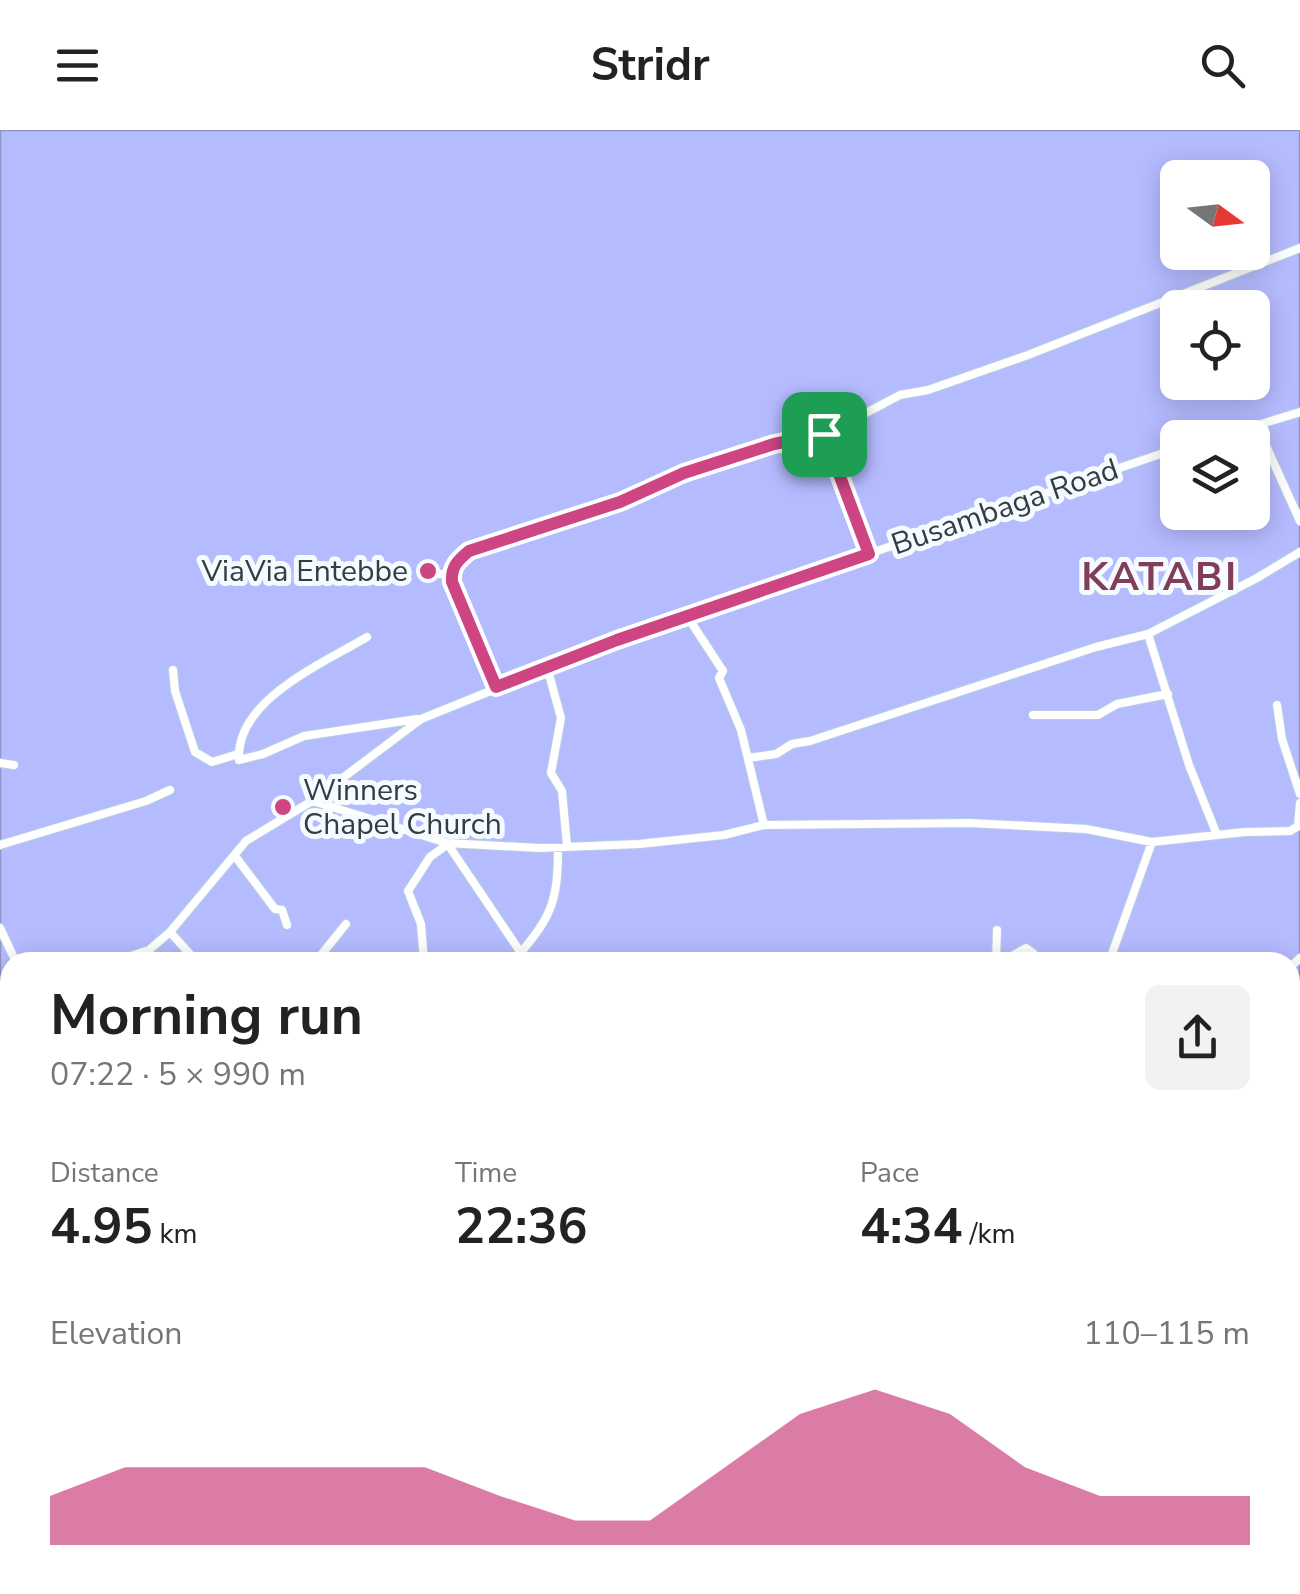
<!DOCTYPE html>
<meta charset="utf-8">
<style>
:root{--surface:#fff;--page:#f2f2f2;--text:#222;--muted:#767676;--accent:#cd4582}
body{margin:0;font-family:"Nunito Sans",sans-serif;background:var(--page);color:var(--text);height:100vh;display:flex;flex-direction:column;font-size:38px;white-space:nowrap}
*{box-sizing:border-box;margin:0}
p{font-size:32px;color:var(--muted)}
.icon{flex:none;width:55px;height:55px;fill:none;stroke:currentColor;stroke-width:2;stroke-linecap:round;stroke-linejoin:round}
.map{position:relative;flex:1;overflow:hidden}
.sheet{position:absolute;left:0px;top:822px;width:1300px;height:642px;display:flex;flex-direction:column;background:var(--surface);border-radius:30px 30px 0 0;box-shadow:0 5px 25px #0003}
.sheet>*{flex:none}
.needle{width:65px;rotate:105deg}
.tools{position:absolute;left:1160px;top:30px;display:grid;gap:20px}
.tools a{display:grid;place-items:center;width:110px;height:110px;border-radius:15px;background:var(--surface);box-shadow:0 5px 25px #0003;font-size:50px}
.pin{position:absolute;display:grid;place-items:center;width:85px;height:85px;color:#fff;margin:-42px;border-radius:20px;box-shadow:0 5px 15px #0006}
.round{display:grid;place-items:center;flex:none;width:105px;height:105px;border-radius:15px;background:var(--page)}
.summary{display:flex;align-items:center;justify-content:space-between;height:170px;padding:0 50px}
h1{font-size:55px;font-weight:700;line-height:75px}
.figures{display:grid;grid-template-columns:repeat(3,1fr);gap:15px;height:170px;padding:10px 50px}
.figures div{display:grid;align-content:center}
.figures b{font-size:50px;font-weight:700}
.figures small{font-size:28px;font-weight:400}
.figures p{font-size:28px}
.chart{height:280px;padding:20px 50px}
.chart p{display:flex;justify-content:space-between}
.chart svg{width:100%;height:180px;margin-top:10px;fill:var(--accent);opacity:.7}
header{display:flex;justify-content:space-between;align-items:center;height:130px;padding:0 50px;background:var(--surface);font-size:45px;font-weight:700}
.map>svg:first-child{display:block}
.water{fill:#b5bbff;stroke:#8e96c7;stroke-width:2.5;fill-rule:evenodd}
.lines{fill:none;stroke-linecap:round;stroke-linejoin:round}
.street-casing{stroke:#b5d1df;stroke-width:10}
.secondary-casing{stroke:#b5d1df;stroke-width:14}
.highway-casing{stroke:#d6d8d9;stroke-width:16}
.street{stroke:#fff;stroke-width:8}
.secondary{stroke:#c2e6e9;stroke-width:11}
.highway{stroke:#35abb5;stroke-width:14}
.route-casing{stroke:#fff;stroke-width:20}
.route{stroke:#cd4582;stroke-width:12}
.poi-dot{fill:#cd4582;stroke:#f5fbfe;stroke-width:4}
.labels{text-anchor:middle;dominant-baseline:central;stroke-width:10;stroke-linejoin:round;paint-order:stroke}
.street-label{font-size:30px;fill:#323e43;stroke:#f5fbfe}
.poi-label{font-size:30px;fill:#323e43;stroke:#f5fbfe;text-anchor:end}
.district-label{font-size:40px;font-weight:bold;letter-spacing:2.5px;fill:#823d59;stroke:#f5fbfe}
</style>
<header><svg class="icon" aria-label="menu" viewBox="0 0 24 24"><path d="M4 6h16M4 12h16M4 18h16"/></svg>Stridr<svg class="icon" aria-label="search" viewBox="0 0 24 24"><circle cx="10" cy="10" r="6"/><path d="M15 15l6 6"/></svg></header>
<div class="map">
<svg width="1300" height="1464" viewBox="0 0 1300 1464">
<rect width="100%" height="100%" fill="#f5fbfe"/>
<path class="water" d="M0 0H1300V1464H0ZM1178 48H1252V122H1178ZM1178 178H1252V252H1178ZM1178 308H1252V382H1178ZM10 832H1290V1455H10Z"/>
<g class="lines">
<defs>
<path id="street" d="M1257 296 1300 391
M1216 308 1300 282
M869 423 824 305 900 265 928 260 1028 225 1300 118
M432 444H452
M687 486 723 541 719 548 741 600 764 695
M1148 504 1189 635 1217 705
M367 507C324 533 235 570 239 630L263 624 304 606 417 589
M547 537 561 588 551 643 562 661 567 716
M173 540 175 561 195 622 212 632 238 624
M495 557 452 453C451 437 458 430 469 421L620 372 683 343 774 314 824 305
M1277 575 1282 609 1300 664
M1033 585H1098L1117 574 1168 564
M748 628 776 624 792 614 810 611 1096 517 1148 504 1257 448 1300 422
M0 633 14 635
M313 671 447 713 540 718 639 714 724 705 764 695 970 693 1086 699 1152 712 1245 702 1290 701 1300 695
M1298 695 1300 673
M447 713 521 823
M0 715 146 671 170 660
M235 726 275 779 282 780 287 795
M0 798 16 832
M170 802 197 832
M112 832 149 820 170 802 246 711 312 671 421 589 617 510 1178 318
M309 832 321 825 346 794
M424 832 421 794 408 761 430 727 448 714
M513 832C549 789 558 777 558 719
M996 832 997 800
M1001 832 1026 818 1034 824 1035 832
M1109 832 1152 712
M1290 837 1300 828
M0 877 10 873
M0 972 10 968
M0 1014 10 1010
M1290 1039 1300 1033
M1290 1156 1300 1158
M1290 1323 1300 1317
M0 1432 10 1443
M22 1455 30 1464
M446 1455 454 1464
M1131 1455 1134 1464
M1211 1455 1224 1464
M109 1464 117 1455
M295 1464 301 1455
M523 1464 532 1455
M1150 1464H1167"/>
<path id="secondary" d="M854 832H909
M1290 1043 1297 1078 1290 1122
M0 1198 10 1193
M1290 1331 1300 1350"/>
<path id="highway" d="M0 1210 10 1220
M0 1231 10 1241
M233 1455 243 1464
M249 1455 258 1464"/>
</defs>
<use href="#street" class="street-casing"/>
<use href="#secondary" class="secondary-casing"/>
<use href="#highway" class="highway-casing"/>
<use href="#street" class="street"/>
<use href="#secondary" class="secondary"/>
<use href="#highway" class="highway"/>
</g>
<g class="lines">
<defs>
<path id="route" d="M824 304 869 424 617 510 496 557 452 452C451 437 457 431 469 421L620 372 684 343 774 314Z"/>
</defs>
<use href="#route" class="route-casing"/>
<use href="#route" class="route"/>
</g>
<g class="poi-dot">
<circle cx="428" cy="441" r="10"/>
<circle cx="283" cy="677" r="10"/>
</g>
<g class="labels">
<g class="street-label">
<text transform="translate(1005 377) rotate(-19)">Busambaga Road</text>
</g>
<g class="poi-label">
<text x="408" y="441">ViaVia Entebbe</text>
<text x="303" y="660" text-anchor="start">Winners<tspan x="303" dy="34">Chapel Church</tspan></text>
</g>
<g class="district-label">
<text x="1160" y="447">KATABI</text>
</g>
</g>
</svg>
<div class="tools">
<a><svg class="needle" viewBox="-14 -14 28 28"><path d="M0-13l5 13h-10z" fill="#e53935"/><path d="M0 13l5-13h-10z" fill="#767676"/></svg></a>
<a><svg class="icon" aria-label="locate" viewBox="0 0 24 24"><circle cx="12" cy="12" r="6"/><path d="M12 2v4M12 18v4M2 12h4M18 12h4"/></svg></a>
<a><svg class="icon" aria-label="layers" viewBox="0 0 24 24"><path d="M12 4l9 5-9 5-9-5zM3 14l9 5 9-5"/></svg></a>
</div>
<div class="pin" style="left:824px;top:304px;background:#1e9e55"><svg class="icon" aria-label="arrive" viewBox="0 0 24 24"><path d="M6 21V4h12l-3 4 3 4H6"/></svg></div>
<section class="sheet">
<div class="summary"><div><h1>Morning run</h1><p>07:22 · 5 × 990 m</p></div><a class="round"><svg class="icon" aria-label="share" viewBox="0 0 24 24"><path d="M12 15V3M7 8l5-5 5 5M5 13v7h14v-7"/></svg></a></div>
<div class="figures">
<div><p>Distance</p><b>4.95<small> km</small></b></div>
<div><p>Time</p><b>22:36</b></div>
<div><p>Pace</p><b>4:34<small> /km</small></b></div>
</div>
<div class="chart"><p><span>Elevation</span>110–115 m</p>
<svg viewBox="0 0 160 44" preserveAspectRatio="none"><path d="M0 44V32L10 25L20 25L30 25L40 25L50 25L60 32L70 38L80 38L90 25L100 12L110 6L120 12L130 25L140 32L150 32L160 32V44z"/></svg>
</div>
</section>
</div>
